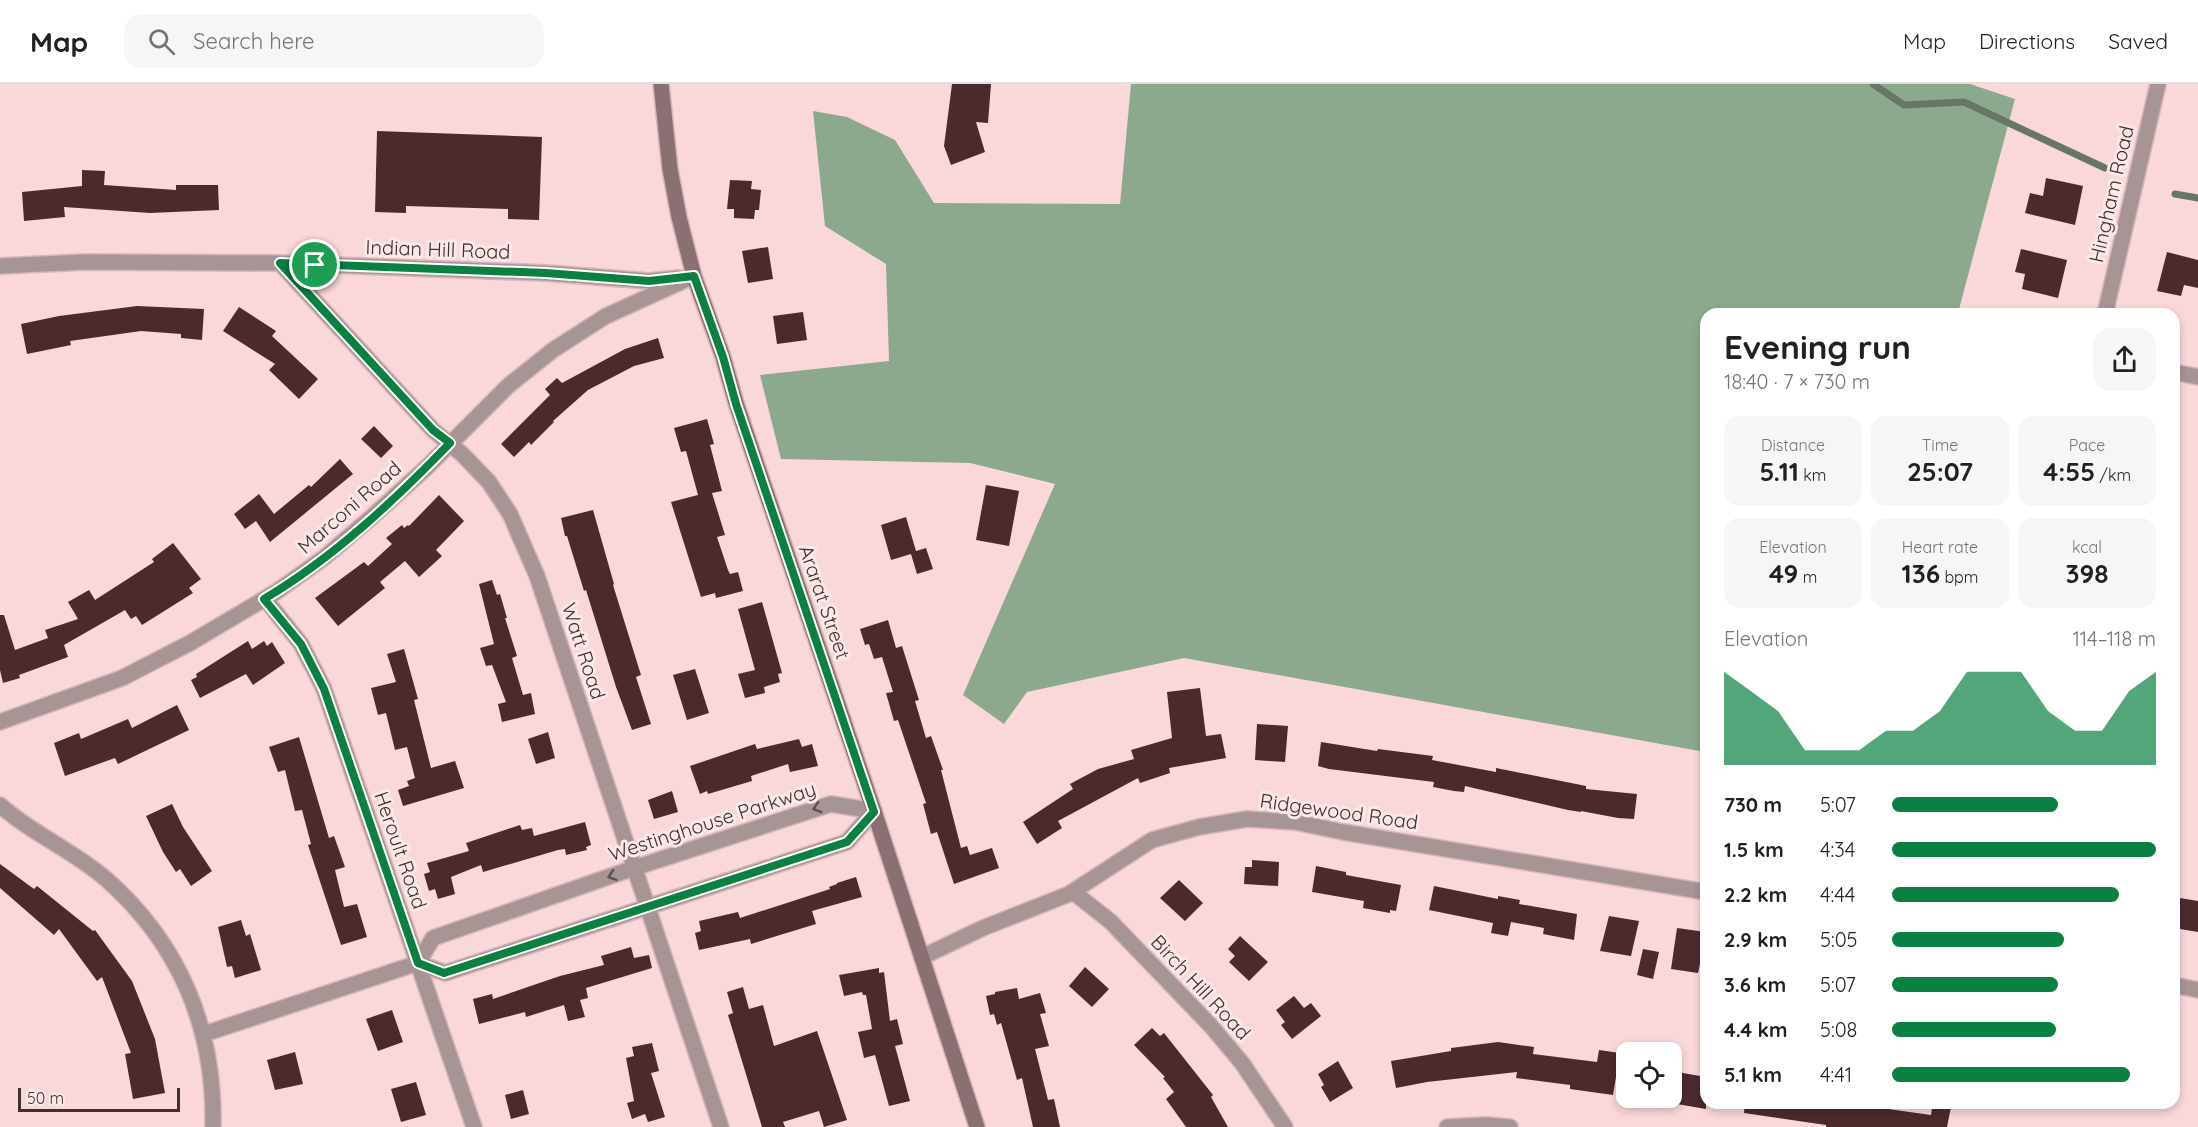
<!DOCTYPE html>
<meta charset="utf-8">
<style>
:root{--surface:#fff;--page:#f6f6f6;--text:#202124;--muted:#757577;--line:#e0e0e0;--accent:#0b8043}
body{margin:0;font-family:Quicksand,sans-serif;background:var(--page);color:var(--text);height:100vh;display:flex;flex-direction:column;font-size:22px;white-space:nowrap}
*{box-sizing:border-box;margin:0}
p{font-size:20px;color:var(--muted)}
.icon{flex:none;width:33px;height:33px;fill:none;stroke:currentColor;stroke-width:2;stroke-linecap:round;stroke-linejoin:round}
.map{position:relative;flex:1;overflow:hidden}
.panel{position:absolute;left:1700px;top:224px;width:480px;height:801px;display:flex;flex-direction:column;background:var(--surface);border-radius:18px;box-shadow:0 3px 9px #0003}
.panel>*{flex:none}
.controls{position:absolute;left:1616px;top:958px;display:grid;gap:12px}
.controls a{display:grid;place-items:center;width:66px;height:66px;border-radius:12px;background:var(--surface);box-shadow:0 3px 9px #0003;font-size:30px}
.scale{position:absolute;left:18px;bottom:15px;width:162px;box-sizing:border-box;padding-left:6px;border:3px solid #3f2f30;border-top:0;font-size:16px;line-height:21px;white-space:nowrap;color:#3f2f30;-webkit-text-stroke:4px #fbe9ea;paint-order:stroke}
.pin{position:absolute;display:grid;place-items:center;width:51px;height:51px;color:#fff;margin:-26px;border:3px solid #fff;border-radius:50%;box-shadow:0 2px 6px #0007}
.round{display:grid;place-items:center;flex:none;width:63px;height:63px;border-radius:18px;background:var(--page)}
.headline{display:flex;align-items:center;justify-content:space-between;height:102px;padding:0 24px}
h1{font-size:33px;font-weight:700;line-height:45px}
.metrics{display:grid;grid-template-columns:repeat(3,1fr);gap:9px;height:102px;padding:6px 24px}
.metrics div{display:grid;align-content:center;border-radius:15px;background:var(--page);text-align:center}
.metrics b{font-size:26px;font-weight:700}
.metrics small{font-size:16px;font-weight:400}
.metrics p{font-size:16px}
.chart{height:168px;padding:12px 24px}
.chart p{display:flex;justify-content:space-between}
.chart svg{width:100%;height:108px;margin-top:6px;fill:var(--accent);opacity:.7}
ul{padding:0 24px;list-style:none;font-size:20px}
li{display:grid;grid-template-columns:96px 72px 1fr;align-items:center;height:45px}
li i{height:15px;border-radius:8px;background:var(--accent)}
header{display:flex;align-items:center;gap:36px;box-sizing:border-box;height:84px;padding:0 30px;background:var(--surface);border-bottom:2px solid var(--line)}
header strong{font-size:28px}
nav{display:flex;gap:33px;margin-inline-start:auto;font-size:21px}
.search{width:420px;height:54px;background:var(--page);display:flex;align-items:center;gap:15px;box-sizing:border-box;padding:0 21px;border-radius:18px;color:var(--muted);font-size:22px}
.map>svg:first-child{display:block}
.forest{fill:#8ca98e}
.lines{fill:none;stroke-linecap:round;stroke-linejoin:round}
.stream{stroke:#687765;stroke-width:7}
.building{fill:#4b2a2e}
.street-casing{stroke:#d5b5b7;stroke-width:18}
.secondary-casing{stroke:#d5b5b7;stroke-width:18}
.street{stroke:#a79596;stroke-width:15}
.secondary{stroke:#8a7072;stroke-width:15}
.oneway{stroke:#5e4e4f}
.route-casing{stroke:#fff;stroke-width:12}
.route{stroke:#0b8043;stroke-width:8}
.labels{text-anchor:middle;dominant-baseline:central;stroke-width:6;stroke-linejoin:round;paint-order:stroke}
.street-label{font-size:20px;fill:#3f2f30;stroke:#fbe9ea}
</style>
<header>
<strong>Map</strong>
<div class="search"><svg class="icon" aria-label="search" viewBox="0 0 24 24"><circle cx="10" cy="10" r="6"/><path d="M15 15l6 6"/></svg>Search here</div>
<nav><a>Map</a><a>Directions</a><a>Saved</a></nav>
</header>
<div class="map">
<svg width="2198" height="1043" viewBox="0 0 2198 1043">
<rect width="100%" height="100%" fill="#fad7d9"/>
<path class="forest" d="M1131 0H1970L2015 15 1958 229 1706 230 1705 668 1184 574 1027 608 1004 640 963 611 1055 400 970 379 781 375 760 291 889 277 886 180 825 142 813 27 847 33 895 56 934 119 1120 120Z"/>
<g class="lines">
<path class="stream" d="M1873 0 1904 21 1964 18 2105 84
M2175 110 2198 114"/>
</g>
<path class="building" d="M952 0H991L988 39 976 38 985 68 951 81 944 62Z
M377 47 542 53 539 136 508 135V125L406 122V129L375 128Z
M82 86 105 87 104 101 176 106V101H218L219 126 150 129 64 123 65 133 24 137 22 108 82 102Z
M2046 94 2083 102 2075 141 2025 129 2030 109 2043 112Z
M730 96 752 97 751 105 761 106 759 126H755L754 135 734 134V125H727Z
M768 163 773 195 748 199 742 167Z
M2021 165 2067 176 2058 214 2022 205 2025 190 2015 188Z
M2167 168 2198 176V204L2184 201 2181 212 2157 207Z
M137 222 204 225 202 256 181 254V250L141 247 70 257 71 261 27 270 21 240 59 232Z
M239 223 276 247 272 252 318 295 299 315 269 286 275 280 223 247Z
M803 228 807 256 777 260 773 232Z
M658 254 664 274 634 282 588 306 553 337 554 338 531 361 529 358 514 373 501 360 550 311 545 305 557 294 562 299 625 265Z
M707 335 714 360 710 361 722 407 712 409 725 451 717 453 728 486 730 490 738 488 743 507 716 514 715 509 701 513 671 418 698 411 686 367 681 368 674 344Z
M374 342 393 362 381 374 361 355Z
M340 375 353 390 270 458 256 437 245 445 234 430 259 410 274 430 309 401 311 403Z
M986 401 1019 407 1009 462 976 456Z
M439 411 464 437 436 466 442 472 419 493 405 477 380 498 385 504 338 542 315 514 364 478 368 482 392 460 386 454 402 441 404 444 408 441 409 442Z
M593 426 614 500 613 501 641 591 636 593 651 640 632 646 616 603 586 506 584 507 567 452H565L561 434Z
M906 433 916 467 926 464 933 485 917 490 911 470 891 476 881 441Z
M173 459 201 495 189 504 193 509 142 541 136 532 131 535 125 526 64 561 68 573 19 591 20 594 3 599 0 586V531H4L15 566 48 554 45 546 78 535 68 518 89 506 95 516 154 478 152 475Z
M492 496 497 511 500 510 507 534H505L517 572 512 574 523 611 531 609 535 630 502 638 498 620 506 618 492 581 486 582 480 564 494 560 479 500Z
M762 518 782 589 778 590 780 598 764 603 765 609 745 614 738 590 755 586 738 525Z
M888 536 896 564 902 562 919 616 915 617 926 654 931 652 943 686H941L961 764 967 762 970 771 992 764 999 784 954 800 937 748 931 750 923 720 926 719 898 636 894 637 886 609 893 608 882 573 874 575 869 560 865 561 860 545Z
M248 557 252 565 264 557 267 562 272 558 285 579 253 601 246 590 200 614 191 596 197 593 196 590Z
M404 565 418 615 414 616 431 684 455 677 464 704 403 722 398 706 409 702 407 697 415 694 407 663 395 666 386 629 378 631 371 604 396 598 387 570Z
M695 585 709 629 687 636 673 591Z
M1200 604 1206 652 1221 650 1226 674 1169 684 1170 689 1140 699 1138 694 1058 737 1062 744 1037 760 1023 738 1073 705 1070 700 1098 685 1134 675 1131 666 1172 654 1167 608Z
M177 621 189 646 118 680 115 674 65 692 54 659 79 649 81 655 128 635 132 644Z
M1257 640 1288 642 1285 678 1255 676Z
M548 648 555 674 536 680 528 655Z
M299 653 329 754 334 752 345 783 335 786 344 823 357 820 367 853 341 861 308 761 311 760 302 726 295 727 285 686 278 688 269 663Z
M799 655 802 663 812 660 818 682 790 688 788 680 751 692 752 697 708 710 707 707 700 710 690 682 755 660 757 665Z
M1321 658 1377 667 1378 665 1433 672 1432 676 1496 688V684L1586 702V705L1637 710 1634 735 1618 734 1581 727V728L1568 726 1465 702 1464 708 1454 707 1433 703 1434 698 1329 685 1318 682Z
M672 707 678 728 654 735 648 716Z
M172 720 183 743 212 787 191 802 180 785 176 788 163 768 146 732Z
M585 738 591 761 586 763 587 766 566 771 565 765 558 766 483 788 481 781 451 793 455 810 438 815 435 805 429 807 424 790 430 788 427 779 469 767 466 759 520 741 522 746 532 744 534 752Z
M1252 776 1279 778 1278 802 1244 800 1245 783H1252Z
M0 780 34 805 37 802 93 847 95 846 132 897 155 955 165 1009 133 1015 125 970 131 969 102 893 97 897 59 845 54 851 0 804Z
M1316 782 1346 788V791L1401 801 1396 827 1390 826V829L1363 824 1364 817 1312 808Z
M856 793 862 813 812 827 816 840 751 860 750 855 699 866 695 849 701 847 699 837 738 828 740 834 830 805 829 803 837 800V799Z
M1179 796 1203 819 1185 837 1160 814Z
M1434 802 1498 815V812L1520 816 1519 820 1577 830 1574 856 1543 850 1544 844 1511 838 1508 852 1491 849 1493 839 1429 826Z
M2174 813 2198 817V848L2174 844Z
M1609 832 1639 837 1631 872 1600 867Z
M241 836 246 852 250 850 261 886 235 894 232 882 227 883 218 843Z
M1677 844 1706 848V880H1700L1698 889 1671 885Z
M1240 852 1268 878 1249 897 1229 878 1235 872 1228 865Z
M631 863 634 874 649 871 652 884 586 904 588 914 580 916 585 933 568 937 564 921 526 933 525 928 479 940 473 915 492 910 493 915 560 892 604 881 601 872Z
M1643 865 1659 868 1653 895 1637 891Z
M1085 883 1109 905 1092 923 1069 902Z
M879 884V889L884 888 890 937 897 935 903 960 895 962 910 1017 889 1022 875 971 864 974 858 948 872 945 866 911H863L862 908 844 912 839 891Z
M743 903 749 925 763 921 774 962 817 947 847 1036 824 1043 819 1027 783 1038 785 1043H762L728 931 733 929 727 908Z
M1017 904 1019 915 1040 909 1046 929 1040 930 1049 962 1035 965 1048 1016 1054 1015 1060 1043H1033L1022 994 1017 996 1001 939 997 941 994 930 990 931 986 912 995 910V908Z
M1294 912 1304 924 1311 919 1321 932 1292 955 1281 941 1285 938 1276 926Z
M392 926 403 958 378 967 366 935Z
M1152 944 1160 952 1164 949 1213 1011 1211 1013 1228 1043H1186L1166 1015 1174 1008 1163 994 1165 993 1134 961Z
M1498 958 1534 963 1533 970 1597 978 1599 966 1620 969 1613 1011 1570 1005V1001L1516 994 1517 988 1427 998 1396 1004 1391 977 1451 967V964Z
M652 959 659 987 651 989 665 1033 648 1038 645 1030 632 1035 627 1019 634 1017 626 974 634 972 632 963Z
M295 968 303 1000 275 1006 267 976Z
M1338 977 1353 1004 1330 1018 1321 1003 1324 1001 1318 990Z
M1677 988 1706 993V1025L1671 1019V993H1676Z
M416 998 426 1031 401 1038 391 1005Z
M523 1006 529 1030 511 1035 505 1011Z
M1745 1018H1869L1882 1020 1881 1024 1931 1031 1933 1018H1952L1947 1043H1826V1041L1744 1029Z"/>
<g class="lines">
<defs>
<path id="street" d="M280 179 433 346 462 370 489 398 510 430 537 492 721 1043
M0 182 85 178 280 179 546 189 649 197 679 194
M2105 230 2158 0
M2174 288 2198 293
M265 515 301 560 324 605 474 1043
M0 638 122 594 190 559 276 508 325 473 373 432 426 384 508 302 553 266 606 232 694 192
M0 721C32 750 73 766 106 795 180 860 215 945 213 1043
M1069 810 1073 808 1110 837 1211 942 1242 979 1285 1043
M922 873 983 844 1069 810 1152 756 1199 743 1247 735 1295 738 1343 748 1706 808
M418 879 433 854 634 784 831 720 874 727
M2174 901 2198 906
M204 950 418 879 445 889 847 758 874 727
M1447 1043 1486 1041 1510 1043"/>
<path id="secondary" d="M661 0 670 85 679 133 694 192 723 273 736 319 874 727 977 1043"/>
</defs>
<use href="#street" class="street-casing"/>
<use href="#secondary" class="secondary-casing"/>
<use href="#street" class="street"/>
<use href="#secondary" class="secondary"/>
</g>
<defs><path id="oneway-chevron" d="M-2-3.5L2.5 0L-2 3.5" fill="none" stroke-width="1.6" stroke-linecap="round" stroke-linejoin="round" transform="scale(1.5)"/></defs>
<g class="oneway">
<use href="#oneway-chevron" transform="translate(817 724) rotate(162)"/>
<use href="#oneway-chevron" transform="translate(612 792) rotate(161)"/>
</g>
<g class="lines">
<defs>
<path id="route" d="M280 179 546 189 649 197 694 192 723 273 736 320 874 728 847 758 444 889 418 879 324 605 301 560 264 515C333 474 394 417 450 359L433 346Z"/>
</defs>
<use href="#route" class="route-casing"/>
<use href="#route" class="route"/>
</g>
<g class="labels">
<g class="street-label">
<text transform="translate(2111 110) rotate(-77)">Hingham Road</text>
<text transform="translate(438 165) rotate(2)">Indian Hill Road</text>
<text transform="translate(349 423) rotate(-41)">Marconi Road</text>
<text transform="translate(825 518) rotate(71)">Ararat Street</text>
<text transform="translate(584 567) rotate(72)">Watt Road</text>
<text transform="translate(1339 727) rotate(8)">Ridgewood Road</text>
<text transform="translate(712 737) rotate(-18)">Westinghouse Parkway</text>
<text transform="translate(401 766) rotate(71)">Heroult Road</text>
<text transform="translate(1201 903) rotate(47)">Birch Hill Road</text>
</g>
</g>
</svg>
<div class="controls">
<a><svg class="icon" aria-label="locate" viewBox="0 0 24 24"><circle cx="12" cy="12" r="6"/><path d="M12 2v4M12 18v4M2 12h4M18 12h4"/></svg></a>
</div>
<div class="scale">50 m</div>
<div class="pin" style="left:315px;top:181px;background:#1e9e55"><svg class="icon" aria-label="arrive" viewBox="0 0 24 24"><path d="M6 21V4h12l-3 4 3 4H6"/></svg></div>
<section class="panel">
<div class="headline"><div><h1>Evening run</h1><p>18:40 · 7 × 730 m</p></div><a class="round"><svg class="icon" aria-label="share" viewBox="0 0 24 24"><path d="M12 15V3M7 8l5-5 5 5M5 13v7h14v-7"/></svg></a></div>
<div class="metrics">
<div><p>Distance</p><b>5.11<small> km</small></b></div>
<div><p>Time</p><b>25:07</b></div>
<div><p>Pace</p><b>4:55<small> /km</small></b></div>
</div>
<div class="metrics">
<div><p>Elevation</p><b>49<small> m</small></b></div>
<div><p>Heart rate</p><b>136<small> bpm</small></b></div>
<div><p>kcal</p><b>398</b></div>
</div>
<div class="chart"><p><span>Elevation</span>114–118 m</p>
<svg viewBox="0 0 160 44" preserveAspectRatio="none"><path d="M0 44V6L10 14L20 22L30 38L40 38L50 38L60 30L70 30L80 22L90 6L100 6L110 6L120 22L130 30L140 30L150 14L160 6V44z"/></svg>
</div>
<ul>
<li><b>730 m</b>5:07<i style="width:63%"></i></li>
<li><b>1.5 km</b>4:34<i style="width:100%"></i></li>
<li><b>2.2 km</b>4:44<i style="width:86%"></i></li>
<li><b>2.9 km</b>5:05<i style="width:65%"></i></li>
<li><b>3.6 km</b>5:07<i style="width:63%"></i></li>
<li><b>4.4 km</b>5:08<i style="width:62%"></i></li>
<li><b>5.1 km</b>4:41<i style="width:90%"></i></li>
</ul>
</section>
</div>
